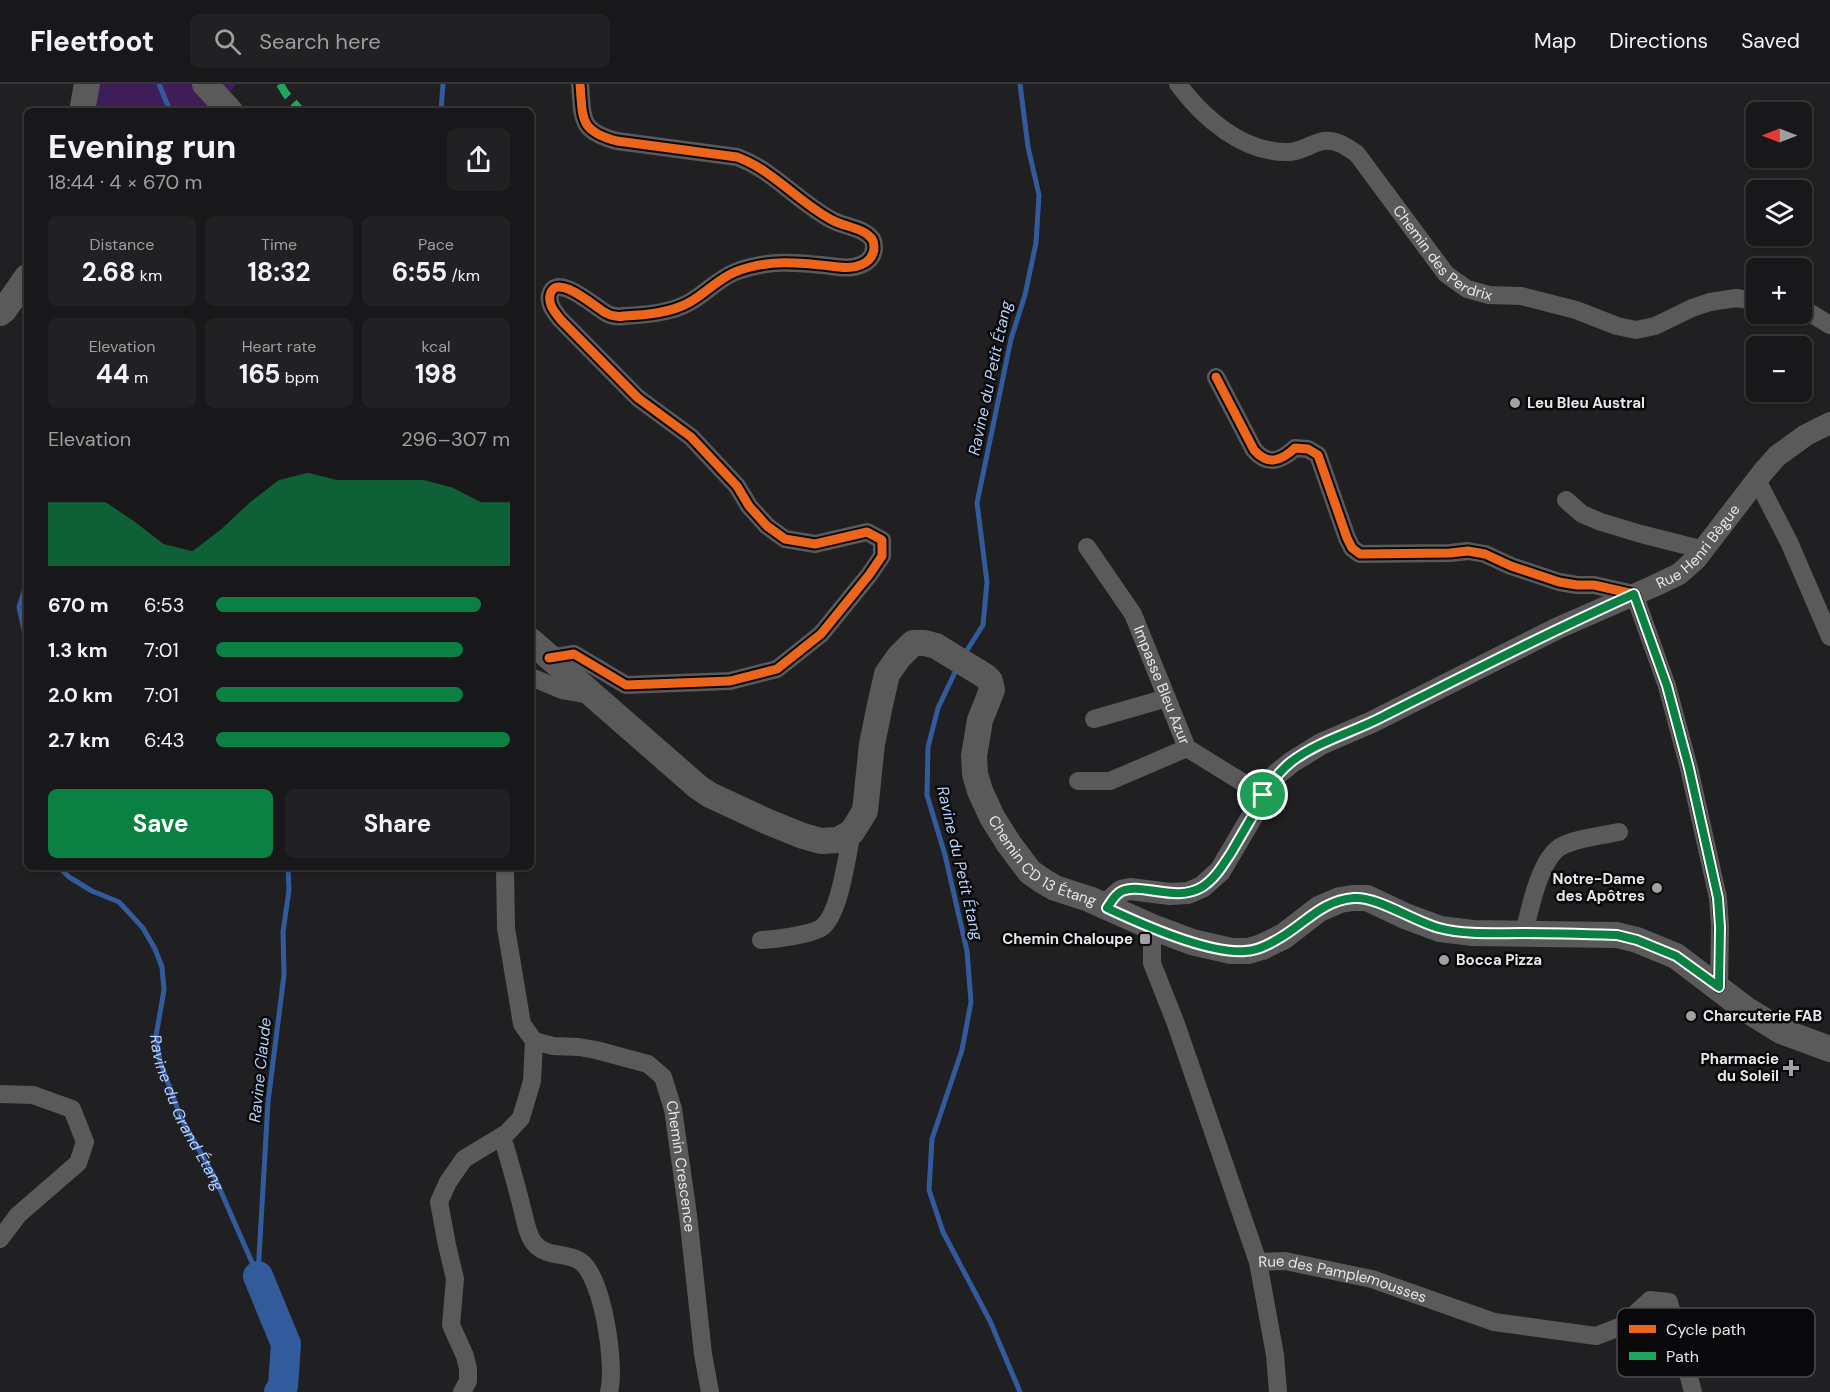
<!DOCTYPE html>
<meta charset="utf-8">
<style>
:root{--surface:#181719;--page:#212022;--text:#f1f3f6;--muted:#9f9fa2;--line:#363638;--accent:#0b8043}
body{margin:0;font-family:"DM Sans",sans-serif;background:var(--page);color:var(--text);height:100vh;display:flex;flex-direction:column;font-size:22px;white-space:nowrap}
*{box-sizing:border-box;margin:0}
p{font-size:20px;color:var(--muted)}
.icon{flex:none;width:33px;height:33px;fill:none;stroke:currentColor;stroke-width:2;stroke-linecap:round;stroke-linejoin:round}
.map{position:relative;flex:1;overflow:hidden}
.details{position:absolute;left:24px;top:24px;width:510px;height:762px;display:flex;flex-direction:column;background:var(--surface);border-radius:9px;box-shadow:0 2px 4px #0004,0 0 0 2px var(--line)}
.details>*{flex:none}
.needle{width:39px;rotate:270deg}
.controls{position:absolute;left:1746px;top:18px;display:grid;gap:12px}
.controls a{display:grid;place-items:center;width:66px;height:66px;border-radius:9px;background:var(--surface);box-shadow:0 2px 4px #0004,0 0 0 2px var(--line);font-size:30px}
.pin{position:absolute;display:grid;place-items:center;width:51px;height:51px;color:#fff;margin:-26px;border:3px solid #fff;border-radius:50%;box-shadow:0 2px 6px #0007}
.round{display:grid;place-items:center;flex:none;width:63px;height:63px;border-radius:9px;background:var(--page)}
.overview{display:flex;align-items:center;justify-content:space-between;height:102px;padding:0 24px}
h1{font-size:33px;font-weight:700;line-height:45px}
.stats{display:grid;grid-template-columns:repeat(3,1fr);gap:9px;height:102px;padding:6px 24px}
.stats div{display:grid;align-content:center;border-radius:9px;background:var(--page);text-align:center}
.stats b{font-size:26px;font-weight:700}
.stats small{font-size:16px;font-weight:400}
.stats p{font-size:16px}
.chart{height:168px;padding:12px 24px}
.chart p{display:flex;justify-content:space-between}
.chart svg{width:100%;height:108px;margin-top:6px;fill:var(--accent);opacity:.7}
.primary-button{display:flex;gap:12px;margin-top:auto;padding:12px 24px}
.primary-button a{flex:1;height:69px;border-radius:9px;background:var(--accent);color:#fff;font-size:24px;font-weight:700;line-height:69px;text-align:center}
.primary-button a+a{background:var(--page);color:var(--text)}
ul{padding:0 24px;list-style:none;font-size:20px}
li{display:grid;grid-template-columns:96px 72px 1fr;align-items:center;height:45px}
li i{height:15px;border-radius:8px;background:var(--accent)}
header{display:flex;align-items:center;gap:36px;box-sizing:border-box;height:84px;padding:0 30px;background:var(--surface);border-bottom:2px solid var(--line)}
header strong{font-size:28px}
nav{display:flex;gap:33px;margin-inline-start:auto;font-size:21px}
.search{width:420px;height:54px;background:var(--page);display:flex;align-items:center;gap:15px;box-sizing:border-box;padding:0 21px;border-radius:9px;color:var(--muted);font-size:22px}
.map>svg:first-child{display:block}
.green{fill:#3f1d59}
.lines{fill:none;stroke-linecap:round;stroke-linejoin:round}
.stream{stroke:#325b9b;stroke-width:5}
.river{stroke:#325b9b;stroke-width:30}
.minor{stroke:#5a5a5b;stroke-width:18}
.tertiary{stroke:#5a5a5b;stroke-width:22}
.secondary{stroke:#5a5a5b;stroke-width:26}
.quiet{stroke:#20a55d;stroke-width:8;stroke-dasharray:15 8;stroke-linecap:butt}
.cycleway-casing{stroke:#09080a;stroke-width:13}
.cycleway{stroke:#eb651d;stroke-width:9}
.route-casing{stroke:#fff;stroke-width:12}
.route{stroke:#0b8043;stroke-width:8}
.poi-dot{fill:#a1a0a3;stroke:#09080a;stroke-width:2}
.labels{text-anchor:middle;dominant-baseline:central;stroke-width:5;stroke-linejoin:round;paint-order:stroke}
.street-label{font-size:15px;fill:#e7e6e9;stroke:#09080a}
.poi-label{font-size:15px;font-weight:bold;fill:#e7e6e9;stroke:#09080a;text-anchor:start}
.water-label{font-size:16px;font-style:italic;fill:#b8d1f8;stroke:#09080a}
.key{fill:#09080a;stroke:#4c4b4d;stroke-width:1.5}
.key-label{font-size:16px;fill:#e7e6e9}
</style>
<header>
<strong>Fleetfoot</strong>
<div class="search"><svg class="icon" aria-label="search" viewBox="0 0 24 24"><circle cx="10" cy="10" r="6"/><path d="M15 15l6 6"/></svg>Search here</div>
<nav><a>Map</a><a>Directions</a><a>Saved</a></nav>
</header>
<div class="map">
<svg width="1830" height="1308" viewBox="0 0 1830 1308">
<rect width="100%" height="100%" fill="#201f21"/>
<path class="green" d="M93 0H236L221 22 213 27H82Z"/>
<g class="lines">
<g class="stream">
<path d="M159 0 170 27"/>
<path d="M441 27 443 0"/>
<path d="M27 498 19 523 27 559"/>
<path d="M964 571 983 541 987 498 977 419 1011 255 1025 211 1036 159 1039 111 1028 63 1020 0"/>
<path d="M958 582 938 624 928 663 927 711 945 771 967 867 971 918 962 966 932 1055 929 1106 943 1148 990 1237 1020 1308"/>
<path id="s1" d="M59 783 69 793 92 807 119 818 143 844 155 865 162 883 164 906 156 952 160 977 181 1034 215 1094 258 1192"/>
<path d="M258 1190 268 1018 284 891 283 848 289 806 288 783"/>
</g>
<path class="river" d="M258 1192 286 1260 283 1302 279 1308"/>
<g class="minor">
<path id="s2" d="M1178 0C1203 34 1243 69 1288 68 1301 68 1312 59 1323 57 1336 55 1347 63 1357 70L1446 190 1467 205 1489 211 1521 212 1576 226 1617 242 1636 246 1655 242 1692 224 1710 218 1736 214 1756 217"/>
<path d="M1802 224 1830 241"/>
<path d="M1216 293 1254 366C1268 382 1281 377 1295 364L1308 365 1318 371 1347 454 1352 464 1360 470 1450 469 1468 467 1485 470 1511 482 1559 498 1577 501H1594L1634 510 1667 602 1689 684 1718 814 1720 843 1719 903"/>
<path d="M1757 396 1789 458 1830 553"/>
<path d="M1566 416 1582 430 1601 438 1641 450 1704 466"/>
<path id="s3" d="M1087 463 1133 530 1187 664 1263 711"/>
<path d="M549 574 574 570 626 601 730 597 777 585 821 550 869 491 882 472V456L867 448 815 460 785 455 767 442 749 422 737 402 691 353 638 314 560 235C555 228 548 221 550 211 556 187 596 224 606 229 611 232 618 233 624 232 645 231 671 229 690 218 706 209 718 195 735 188 770 174 803 179 839 183 853 185 873 181 874 164 874 161 874 158 872 155 863 143 844 143 832 136 798 118 773 86 737 73L617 57C579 47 583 35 580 0"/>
<path d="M531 593 562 606 592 611"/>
<path d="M1094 635 1167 614"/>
<path d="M1078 697H1110L1187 664"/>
<path id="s4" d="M1152 843V879L1176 940 1258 1178 1285 1177 1372 1195 1494 1238 1596 1252 1622 1242 1650 1216 1669 1218 1693 1308"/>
<path d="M1524 849C1530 825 1539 777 1560 763 1572 755 1604 751 1619 748"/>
<path d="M761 856C775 855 810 851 821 844 840 832 847 770 852 748"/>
<path id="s5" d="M534 957 553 962 579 963 596 966 648 980 663 993 673 1025 688 1131 703 1270 710 1308"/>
<path d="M0 1010 33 1011 72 1025 85 1058 78 1079 18 1131 0 1155"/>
<path d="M498 1055 505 1062C511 1083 517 1103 522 1124 525 1135 527 1150 534 1159 546 1174 565 1168 580 1177 603 1193 616 1281 609 1308"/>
<path d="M1258 1178 1275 1271 1278 1308"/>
<path d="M462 1308 468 1297V1285L465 1272 451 1241 455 1195 447 1161 439 1118 448 1098 464 1075 507 1049 521 1034 532 997 534 957 522 940 506 844 505 783"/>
</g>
<path class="tertiary" id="s6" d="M1107 824 1113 814 1121 807 1130 805 1170 810 1188 809 1202 803 1220 787 1253 731 1263 711 1277 690 1292 678 1321 660 1372 638 1558 544 1654 502 1679 490 1696 475 1763 388 1777 372 1806 351 1830 339"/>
<g class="secondary">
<path d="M205 0 230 27"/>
<path d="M82 27 87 0"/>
<path d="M0 229 4 226 27 193"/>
<path id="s7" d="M531 557 698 703 710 711 766 737 803 752 821 757 838 756 852 748 865 727 872 660 880 621 887 590 899 573 913 559H925L936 562 985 592 990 597 992 606 980 636 974 672 975 690 980 707 992 733 1009 760 1030 788 1043 797 1055 804 1089 815 1152 843 1192 858 1231 867H1248L1262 863 1284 852 1319 825 1340 816 1353 814H1367L1405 832 1440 845 1473 849 1617 851 1637 856 1676 872 1747 926 1781 947 1830 965"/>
</g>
<path class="quiet" d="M280 0 286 10 301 27"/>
<defs>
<path id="cycleway" d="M1216 293 1254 366C1268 382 1281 377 1295 364L1308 365 1318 371 1347 454 1352 464 1360 470 1450 469 1468 467 1485 470 1511 482 1559 498 1577 501H1594L1634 510 1667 602 1689 684 1718 814 1720 843 1719 903
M549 574 574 570 626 601 730 597 777 585 821 550 869 491 882 472V456L867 448 815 460 785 455 767 442 749 422 737 402 691 353 638 314 560 235C555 228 548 221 550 211 556 187 596 224 606 229 611 232 618 233 624 232 645 231 671 229 690 218 706 209 718 195 735 188 770 174 803 179 839 183 853 185 873 181 874 164 874 161 874 158 872 155 863 143 844 143 832 136 798 118 773 86 737 73L617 57C579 47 583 35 580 0"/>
</defs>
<use href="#cycleway" class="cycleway-casing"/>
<use href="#cycleway" class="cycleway"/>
</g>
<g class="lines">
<defs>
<path id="route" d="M1634 510 1667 602 1689 684 1718 814 1720 843 1719 903 1676 872 1637 856 1617 851C1585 850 1553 849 1521 849 1495 849 1465 851 1439 844 1415 838 1377 812 1354 814 1324 816 1307 837 1283 852 1272 859 1258 867 1245 867 1209 870 1141 840 1107 824 1111 818 1115 810 1122 807 1141 798 1176 819 1202 803 1215 795 1223 781 1231 769 1238 757 1245 745 1252 733 1263 713 1272 693 1291 678 1318 657 1354 648 1384 632 1467 590 1549 548 1634 510Z"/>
</defs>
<use href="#route" class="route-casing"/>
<use href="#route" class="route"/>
</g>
<g class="poi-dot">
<circle cx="1515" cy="319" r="6"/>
<circle cx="1657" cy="804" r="6"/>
<rect x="1139" y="849" width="12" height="12" rx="3"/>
<circle cx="1444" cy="876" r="6"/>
<circle cx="1691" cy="932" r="6"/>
<path d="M1788 975h6v6h6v6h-6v6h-6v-6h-6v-6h6z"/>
</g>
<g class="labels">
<g class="street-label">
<text stroke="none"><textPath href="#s2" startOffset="342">Chemin des Perdrix</textPath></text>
<text stroke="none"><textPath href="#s6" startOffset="724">Rue Henri Bègue</textPath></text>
<text stroke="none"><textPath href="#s3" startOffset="158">Impasse Bleu Azur</textPath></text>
<text stroke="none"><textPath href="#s7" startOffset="894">Chemin CD 13 Étang</textPath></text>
<text stroke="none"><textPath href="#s5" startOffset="228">Chemin Crescence</textPath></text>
<text stroke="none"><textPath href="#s4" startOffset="440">Rue des Pamplemousses</textPath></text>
</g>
<g class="poi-label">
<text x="1527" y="319">Leu Bleu Austral</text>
<text x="1645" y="795" text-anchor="end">Notre-Dame<tspan x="1645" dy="17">des Apôtres</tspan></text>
<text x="1133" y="855" text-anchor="end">Chemin Chaloupe</text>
<text x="1456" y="876">Bocca Pizza</text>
<text x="1703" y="932">Charcuterie FAB</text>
<text x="1779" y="975" text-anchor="end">Pharmacie<tspan x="1779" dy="17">du Soleil</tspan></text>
</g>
<g class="water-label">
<text transform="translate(990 294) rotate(-78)">Ravine du Petit Étang</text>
<text transform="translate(960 779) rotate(77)">Ravine du Petit Étang</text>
<text transform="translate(260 986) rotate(-84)">Ravine Claude</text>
<text stroke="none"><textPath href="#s1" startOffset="302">Ravine du Grand Étang</textPath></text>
</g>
</g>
<rect x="1617" y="1224" width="198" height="69" rx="9" class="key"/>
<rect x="1629" y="1241" width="27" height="8" fill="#eb651d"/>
<rect x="1629" y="1268" width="27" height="8" fill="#20a55d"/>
<g class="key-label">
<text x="1666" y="1251">Cycle path</text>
<text x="1666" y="1278">Path</text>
</g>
</svg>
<div class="controls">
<a><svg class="needle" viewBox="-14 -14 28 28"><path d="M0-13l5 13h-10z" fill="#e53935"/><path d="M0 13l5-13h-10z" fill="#9f9fa2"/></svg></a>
<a><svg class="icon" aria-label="layers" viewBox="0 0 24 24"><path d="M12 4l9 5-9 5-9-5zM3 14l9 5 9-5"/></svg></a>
<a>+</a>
<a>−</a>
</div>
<div class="pin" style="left:1263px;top:711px;background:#1e9e55"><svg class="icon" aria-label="arrive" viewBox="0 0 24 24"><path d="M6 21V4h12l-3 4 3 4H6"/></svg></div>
<section class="details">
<div class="overview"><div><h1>Evening run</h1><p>18:44 · 4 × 670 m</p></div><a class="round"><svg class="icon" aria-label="share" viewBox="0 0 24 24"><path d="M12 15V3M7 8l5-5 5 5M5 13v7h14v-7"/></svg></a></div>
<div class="stats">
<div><p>Distance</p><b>2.68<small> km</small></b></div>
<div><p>Time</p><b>18:32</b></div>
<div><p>Pace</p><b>6:55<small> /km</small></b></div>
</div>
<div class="stats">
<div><p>Elevation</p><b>44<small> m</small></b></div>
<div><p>Heart rate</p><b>165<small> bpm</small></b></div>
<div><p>kcal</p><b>198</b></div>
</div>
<div class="chart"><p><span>Elevation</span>296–307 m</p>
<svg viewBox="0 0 160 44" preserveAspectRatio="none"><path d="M0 44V18L10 18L20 18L30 26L40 35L50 38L60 29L70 18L80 9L90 6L100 9L110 9L120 9L130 9L140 12L150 18L160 18V44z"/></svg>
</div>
<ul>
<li><b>670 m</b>6:53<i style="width:90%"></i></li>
<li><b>1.3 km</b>7:01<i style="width:84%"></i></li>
<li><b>2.0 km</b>7:01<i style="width:84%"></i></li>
<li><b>2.7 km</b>6:43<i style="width:100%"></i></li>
</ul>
<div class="primary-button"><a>Save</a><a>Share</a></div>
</section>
</div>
